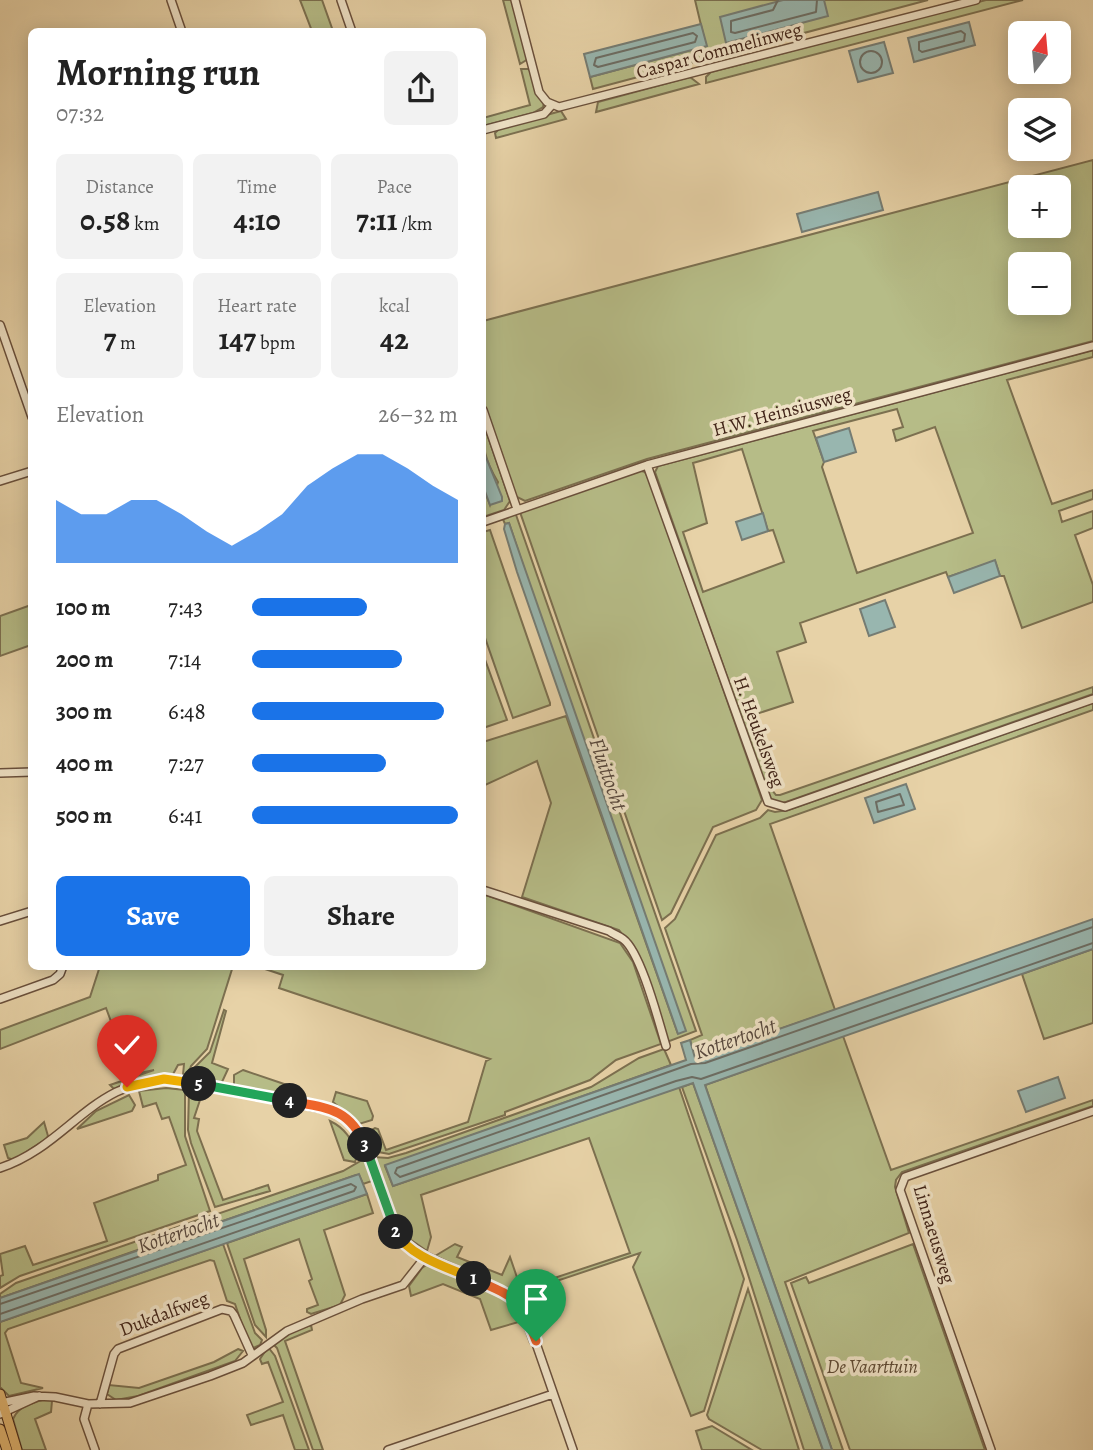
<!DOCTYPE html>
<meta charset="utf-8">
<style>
:root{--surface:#fff;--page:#f2f2f2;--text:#222;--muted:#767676;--accent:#1a73e8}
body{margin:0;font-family:Alegreya,serif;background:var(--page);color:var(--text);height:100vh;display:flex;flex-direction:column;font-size:26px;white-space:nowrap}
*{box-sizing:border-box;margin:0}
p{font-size:23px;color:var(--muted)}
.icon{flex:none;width:38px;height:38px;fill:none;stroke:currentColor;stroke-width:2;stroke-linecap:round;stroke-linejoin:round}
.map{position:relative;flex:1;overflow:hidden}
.side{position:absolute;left:28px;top:28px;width:458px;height:942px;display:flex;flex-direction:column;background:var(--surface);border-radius:10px;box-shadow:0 4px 18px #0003}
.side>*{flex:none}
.needle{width:46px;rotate:16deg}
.buttons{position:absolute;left:1008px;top:21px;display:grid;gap:14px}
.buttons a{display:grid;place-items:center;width:63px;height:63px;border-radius:10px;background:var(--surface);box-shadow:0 4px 18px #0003;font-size:35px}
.pin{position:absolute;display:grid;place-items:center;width:60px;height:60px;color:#fff;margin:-72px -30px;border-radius:50% 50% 50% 0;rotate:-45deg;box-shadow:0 0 7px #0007}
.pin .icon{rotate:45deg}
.km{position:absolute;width:35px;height:35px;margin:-18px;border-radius:50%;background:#222;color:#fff;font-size:19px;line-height:35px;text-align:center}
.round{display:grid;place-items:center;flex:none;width:74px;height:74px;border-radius:10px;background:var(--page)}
.head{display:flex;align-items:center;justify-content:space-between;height:119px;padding:0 28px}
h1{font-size:38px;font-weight:600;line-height:52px}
.figures{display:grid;grid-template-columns:repeat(3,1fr);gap:10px;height:119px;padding:7px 28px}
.figures div{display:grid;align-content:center;border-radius:10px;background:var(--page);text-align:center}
.figures b{font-size:30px;font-weight:600}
.figures small{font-size:19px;font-weight:400}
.figures p{font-size:19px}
.chart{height:196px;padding:14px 28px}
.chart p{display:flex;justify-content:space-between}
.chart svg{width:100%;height:126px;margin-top:7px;fill:var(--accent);opacity:.7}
.cta{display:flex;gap:14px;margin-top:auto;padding:14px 28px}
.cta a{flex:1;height:80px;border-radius:10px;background:var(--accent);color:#fff;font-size:28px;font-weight:600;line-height:80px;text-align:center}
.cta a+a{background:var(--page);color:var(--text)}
ul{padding:0 28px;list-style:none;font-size:23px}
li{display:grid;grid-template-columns:112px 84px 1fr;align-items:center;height:52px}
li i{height:18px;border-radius:9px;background:var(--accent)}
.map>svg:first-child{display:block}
.green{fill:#b6bc87;stroke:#7c7050;stroke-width:2;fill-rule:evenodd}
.water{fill:#98b6af;stroke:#757c73;stroke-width:2}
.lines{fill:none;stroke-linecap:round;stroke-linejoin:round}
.shore{stroke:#6c6d64;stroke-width:2}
.minor-casing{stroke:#6a503c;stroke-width:10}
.major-casing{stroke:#412418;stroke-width:11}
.minor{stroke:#efe2c6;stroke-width:7}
.major{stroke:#e4b974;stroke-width:9}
.split-1-casing{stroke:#fff;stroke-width:14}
.split-2-casing{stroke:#fff;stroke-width:14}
.split-3-casing{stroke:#fff;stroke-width:14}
.split-4-casing{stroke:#fff;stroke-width:14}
.split-5-casing{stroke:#fff;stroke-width:14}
.split-6-casing{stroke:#fff;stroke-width:14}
.split-1{stroke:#f0652b;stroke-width:9}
.split-2{stroke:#f5b400;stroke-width:9}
.split-3{stroke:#22a559;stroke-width:9}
.split-4{stroke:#f0652b;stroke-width:9}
.split-5{stroke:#22a559;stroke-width:9}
.split-6{stroke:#f5b400;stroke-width:9}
.labels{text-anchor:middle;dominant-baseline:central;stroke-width:7;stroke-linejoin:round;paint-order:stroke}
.street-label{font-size:19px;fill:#412418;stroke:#efe2c6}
.park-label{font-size:19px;font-style:italic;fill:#5e4a34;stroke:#efe2c6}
.water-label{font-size:21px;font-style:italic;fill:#57483e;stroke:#efe2c6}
</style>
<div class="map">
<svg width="1093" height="1450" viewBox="0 0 1093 1450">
<rect width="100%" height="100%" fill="#e7d2a7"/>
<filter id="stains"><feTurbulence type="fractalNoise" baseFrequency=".00286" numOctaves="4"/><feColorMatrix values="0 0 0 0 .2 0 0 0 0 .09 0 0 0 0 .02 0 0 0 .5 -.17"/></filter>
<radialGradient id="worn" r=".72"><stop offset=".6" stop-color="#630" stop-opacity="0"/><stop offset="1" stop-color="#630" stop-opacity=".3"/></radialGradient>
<path class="green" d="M300 0H322L333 31H312Z
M503 0H513L528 59 520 64Z
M695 0H928L593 89 590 77 706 46Z
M986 0H1023L706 83V77L711 72Z
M521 69H528L532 72 544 103 543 107 533 113 483 126V118L530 105Z
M690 77 699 84 596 112 598 102Z
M561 111 566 119 496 138 495 133 500 128Z
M1093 160V341L647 459 525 501 515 496 483 404V321ZM1020 187H1059V226H1020ZM1020 264H1059V303H1020Z
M1093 350V357L1007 380 1052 504 1093 490V499L1059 511 1062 522 1093 511V528L1075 535 1093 585V602L1022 628 1004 576H1000L995 561 948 577 946 572 800 623 806 642 777 652 793 702 747 717 772 790 776 795H780L1093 687V694L786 802 779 804 771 801 655 472 658 466ZM897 409 903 427 893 430 896 441 935 427 973 533 857 573 822 467 824 462 813 431ZM742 449 768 531 773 530 784 562 703 592 683 532 707 523 693 463Z
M483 422 510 501 504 510 483 517V486L490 505 498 482C484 459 483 448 483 422Z
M638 470 645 472 650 481 762 800 756 810 713 827 671 913 662 920 520 512Z
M515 512 696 1031 667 1042 633 948 619 930 522 897 551 803 537 761 483 786V742L566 716 678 1034 509 523 505 524 502 517Z
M490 530 550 703V705L513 718 483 632V532Z
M31 605V645L0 656V616Z
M483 654 507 720 483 728Z
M1093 703V710L770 824 835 1010 695 1058 690 1040 702 1035 665 928 675 919 716 835 760 818 768 810 775 812 788 810Z
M483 894 620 943 633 962 661 1044 616 1060 590 1080 505 1112V1115L389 1154 373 1151 364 1134 375 1128 378 1129 386 1150 468 1122 486 1061 490 1059 279 988 283 975 256 966H483Z
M1093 949V1023L1044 1039 1022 974Z
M100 966H233L207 1049 191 1066 187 1078 183 1075 184 1064 178 1065 172 1076 148 1077 114 1089 110 1085 154 1070 131 1075 106 1008 0 1049V1030L90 997Z
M224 1010 226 1011 212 1063 228 1069 222 1082 216 1084 193 1079 195 1067 210 1052Z
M843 1036 891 1170 1093 1100V1106L902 1172 896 1180 895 1187 909 1233 785 1282 843 1450H832L705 1085Z
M664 1049 671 1065 385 1166 393 1186 679 1087 744 1279 704 1411 691 1416 633 1267 640 1253 515 1295 484 1277 435 1256 455 1244 462 1247 457 1257 502 1275 510 1257 521 1289 630 1253 589 1138 421 1195 431 1237 427 1251 404 1235 398 1226 374 1157 388 1158 406 1153 591 1087 639 1058Z
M243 1070 287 1085 284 1096 234 1086V1075Z
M693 1083 823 1450H804L737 1240 682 1087Z
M166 1088 185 1090V1136L210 1211 20 1276 0 1288V1276L3 1275 0 1254 25 1246 33 1265 107 1241 94 1203 158 1180V1175L186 1165 169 1117 162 1119 156 1103 143 1107 139 1091Z
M189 1091 202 1094 194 1118 199 1119 197 1131 223 1200 268 1185 270 1191 215 1207 191 1143 188 1130Z
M336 1092 367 1101 373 1116 372 1120 359 1124 333 1102Z
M129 1095 135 1105 132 1111 77 1129 96 1111Z
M330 1121C345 1128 351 1139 358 1153L355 1162 344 1160Z
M44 1122 48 1136 46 1139 14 1160 8 1158 4 1145 27 1138Z
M364 1159 372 1181 363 1184 359 1175H356L220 1222 217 1214 343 1171Z
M367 1194 373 1213 324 1230 345 1295 340 1305 311 1314 307 1312V1309L318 1305 309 1281 312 1279 299 1239 244 1259 266 1330V1337L255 1325 227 1243Z
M212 1215 215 1223 0 1298V1294L16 1283Z
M223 1244 255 1333 262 1340 260 1345 253 1348 249 1345 235 1304 227 1301 214 1261 210 1260 8 1329 5 1333 21 1383 43 1388 9 1396 0 1387V1322Z
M913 1244 985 1450H850L791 1283 806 1277 809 1283Z
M429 1263C452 1268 503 1290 518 1307 527 1316 530 1330 535 1342L530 1343 522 1321 491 1330 480 1299 443 1284 411 1296 409 1286 422 1268Z
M748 1289 799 1450H762L709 1419 707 1415Z
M311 1325 312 1330 285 1341 323 1450H313L277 1348 273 1344 288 1332Z
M268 1347 275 1356 309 1450H295L283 1415 251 1425 247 1415 283 1402 268 1362 262 1364 260 1359Z
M238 1349 243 1351 235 1361 138 1396 116 1400 107 1394 109 1385 139 1388 214 1362Z
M49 1398 52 1401 51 1412 35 1419 46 1450H22L13 1419C19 1405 35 1402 49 1398Z
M712 1426 752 1450H702L696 1431Z"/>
<path class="water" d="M783 0H824L828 16 726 43 720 17Z
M969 22 975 45 914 62 908 38Z
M701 24 707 46 590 77 584 54Z
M884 42 893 73 858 82 849 51Z
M878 192 883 210 802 232 797 214Z
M849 428 856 452 824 462 816 438Z
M483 450 502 497V501L490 505 483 486Z
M763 513 768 531 742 540 736 522Z
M509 523 686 1031 678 1034 517 572 504 529 505 524Z
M995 560 1000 576 954 593 948 577Z
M885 600 895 627 869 636 860 609Z
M906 784 915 809 874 823 865 798Z
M1093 919V949L705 1085 832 1450H823L693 1083 393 1186 385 1165 686 1060 681 1043 690 1040 695 1058 702 1056Z
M1058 1077 1065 1098 1026 1112 1018 1091Z
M359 1174 367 1194 0 1322V1298Z"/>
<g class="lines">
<path class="shore" d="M778 0 773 10 731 21V32L735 33 816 12 817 0
M961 31 965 34 964 41 922 52 919 50V42Z
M693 33 697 36 695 42 598 67 594 65 596 58Z
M860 62a11 11 0 1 1 22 0a11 11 0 1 1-22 0Z
M900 794 904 805 878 812 876 802Z
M1093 927 705 1063 691 1064 397 1168 395 1173 400 1177 676 1081 692 1077 701 1079 1093 943
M0 1304 351 1184 356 1187 354 1191 0 1314"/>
<defs>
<path id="minor" d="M171 0 182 32
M341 0 352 32
M515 0 539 92 547 102 559 107 976 0
M483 130 544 114 552 105
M0 325 32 417
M483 410 517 509
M647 465 768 802 785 807 1093 699
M0 481 32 471
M483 522 647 465 1093 346
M0 773 32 772
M483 890 609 931C613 934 619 936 623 939 641 952 659 1023 666 1046
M0 921 32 911
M0 999 53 980 60 974 63 966
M0 1168C70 1145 94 1075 177 1080L339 1112 358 1129 399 1238 426 1256 505 1293 523 1306 573 1450
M1 1403 34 1396 55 1397 88 1404 130 1403 210 1376 243 1363 287 1331 362 1299 403 1285 426 1256
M88 1404 84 1419 95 1450
M100 1404 114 1354 118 1349 222 1309 231 1311 234 1315 252 1355
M0 1414 39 1396
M388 1450 553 1394
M991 1450 900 1190 905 1177 1093 1111"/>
<path id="major" d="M0 1394 17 1450
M0 1429 7 1450"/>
</defs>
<use href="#minor" class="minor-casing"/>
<use href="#major" class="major-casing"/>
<use href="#minor" class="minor"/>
<use href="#major" class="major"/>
</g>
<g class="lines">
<defs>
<path id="split-1" d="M474 1279C516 1298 520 1297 536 1341"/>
<path id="split-2" d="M396 1232C409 1257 450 1268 474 1279"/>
<path id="split-3" d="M365 1145 396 1232"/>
<path id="split-4" d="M290 1101C327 1108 349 1108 365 1145"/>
<path id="split-5" d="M199 1084 290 1101"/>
<path id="split-6" d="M127 1087 164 1079 199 1084"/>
</defs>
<use href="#split-1" class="split-1-casing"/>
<use href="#split-2" class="split-2-casing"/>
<use href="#split-3" class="split-3-casing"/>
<use href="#split-4" class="split-4-casing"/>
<use href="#split-5" class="split-5-casing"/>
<use href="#split-6" class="split-6-casing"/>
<use href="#split-1" class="split-1"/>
<use href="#split-2" class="split-2"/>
<use href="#split-3" class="split-3"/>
<use href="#split-4" class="split-4"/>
<use href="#split-5" class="split-5"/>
<use href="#split-6" class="split-6"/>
</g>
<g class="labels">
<g class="street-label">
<text transform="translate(719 51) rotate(-15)">Caspar Commelinweg</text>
<text transform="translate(782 412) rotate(-15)">H.W. Heinsiusweg</text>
<text transform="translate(759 732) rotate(70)">H. Heukelsweg</text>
<text transform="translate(934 1234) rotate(73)">Linnaeusweg</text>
<text transform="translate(164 1314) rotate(-21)">Dukdalfweg</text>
</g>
<g class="park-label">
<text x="872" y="1367">De Vaarttuin</text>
</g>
<g class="water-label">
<text transform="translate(608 774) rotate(71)">Fluittocht</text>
<text transform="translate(735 1039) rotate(-19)">Kottertocht</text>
<text transform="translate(178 1233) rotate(-19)">Kottertocht</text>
</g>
</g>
<rect width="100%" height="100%" filter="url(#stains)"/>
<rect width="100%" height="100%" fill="url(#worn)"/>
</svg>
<div class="buttons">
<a><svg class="needle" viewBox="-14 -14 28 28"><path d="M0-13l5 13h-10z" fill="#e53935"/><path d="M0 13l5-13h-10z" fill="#767676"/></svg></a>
<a><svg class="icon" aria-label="layers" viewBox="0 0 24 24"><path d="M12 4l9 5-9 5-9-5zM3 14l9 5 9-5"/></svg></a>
<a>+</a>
<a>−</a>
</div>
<div class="pin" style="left:536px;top:1341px;background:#1e9e55"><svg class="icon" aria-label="arrive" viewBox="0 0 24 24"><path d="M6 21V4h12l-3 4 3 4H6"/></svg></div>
<div class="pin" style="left:127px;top:1087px;background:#d93025"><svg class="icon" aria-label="check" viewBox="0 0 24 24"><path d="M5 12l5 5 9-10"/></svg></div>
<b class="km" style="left:474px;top:1279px">1</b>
<b class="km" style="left:396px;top:1232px">2</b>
<b class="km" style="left:365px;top:1145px">3</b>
<b class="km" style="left:290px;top:1101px">4</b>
<b class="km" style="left:199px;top:1084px">5</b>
<section class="side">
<div class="head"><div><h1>Morning run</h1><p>07:32</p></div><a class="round"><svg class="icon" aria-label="share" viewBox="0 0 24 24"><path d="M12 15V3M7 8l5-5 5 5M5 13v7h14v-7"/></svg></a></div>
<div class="figures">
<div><p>Distance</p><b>0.58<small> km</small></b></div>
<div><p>Time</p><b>4:10</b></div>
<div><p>Pace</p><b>7:11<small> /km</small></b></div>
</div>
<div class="figures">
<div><p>Elevation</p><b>7<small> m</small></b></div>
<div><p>Heart rate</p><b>147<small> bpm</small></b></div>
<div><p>kcal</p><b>42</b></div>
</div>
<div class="chart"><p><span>Elevation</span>26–32 m</p>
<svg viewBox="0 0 160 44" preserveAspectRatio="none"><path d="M0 44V22L10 27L20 27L30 22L40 22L50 27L60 33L70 38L80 33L90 27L100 17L110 11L120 6L130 6L140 11L150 17L160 22V44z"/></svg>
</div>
<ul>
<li><b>100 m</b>7:43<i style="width:56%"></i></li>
<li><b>200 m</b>7:14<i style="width:73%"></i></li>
<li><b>300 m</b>6:48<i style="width:93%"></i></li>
<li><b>400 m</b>7:27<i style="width:65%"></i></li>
<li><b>500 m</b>6:41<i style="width:100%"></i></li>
</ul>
<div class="cta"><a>Save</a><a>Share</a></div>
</section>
</div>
